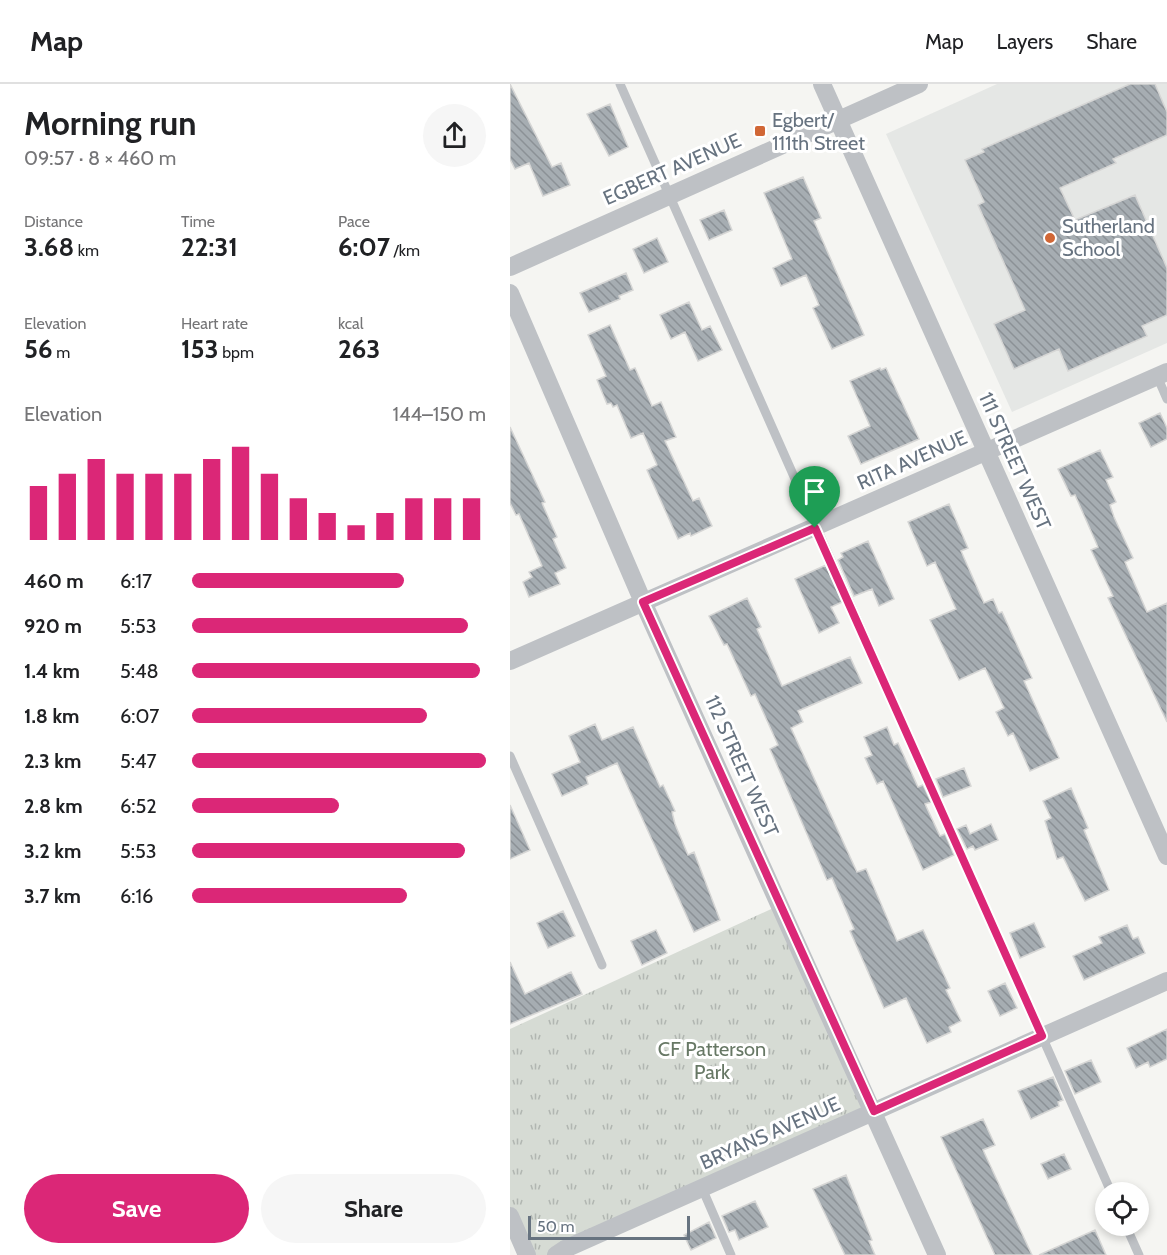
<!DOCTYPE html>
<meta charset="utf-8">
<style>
:root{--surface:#fff;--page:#f6f6f6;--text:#202124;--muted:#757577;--line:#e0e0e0;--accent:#db2777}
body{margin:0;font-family:Cabin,sans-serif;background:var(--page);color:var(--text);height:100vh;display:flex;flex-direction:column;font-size:22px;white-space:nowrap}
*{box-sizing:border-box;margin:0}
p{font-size:20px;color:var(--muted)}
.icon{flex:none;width:33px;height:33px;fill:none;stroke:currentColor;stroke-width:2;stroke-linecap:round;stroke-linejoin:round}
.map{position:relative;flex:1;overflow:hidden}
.drawer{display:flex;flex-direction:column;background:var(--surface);width:510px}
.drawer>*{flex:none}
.buttons{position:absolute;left:585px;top:1098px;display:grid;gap:12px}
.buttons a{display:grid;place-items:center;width:54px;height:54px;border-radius:50%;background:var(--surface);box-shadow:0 3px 9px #0003;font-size:30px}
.scale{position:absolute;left:18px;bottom:15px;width:162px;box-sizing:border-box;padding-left:6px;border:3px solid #677380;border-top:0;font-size:16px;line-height:21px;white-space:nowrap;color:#677380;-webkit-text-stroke:4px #fff;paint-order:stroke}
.pin{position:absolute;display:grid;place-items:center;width:51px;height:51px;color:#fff;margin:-62px -26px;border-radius:50% 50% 50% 0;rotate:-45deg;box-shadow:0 0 6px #0007}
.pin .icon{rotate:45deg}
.round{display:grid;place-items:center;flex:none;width:63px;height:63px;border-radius:32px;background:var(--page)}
.overview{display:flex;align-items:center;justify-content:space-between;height:102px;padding:0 24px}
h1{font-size:33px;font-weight:700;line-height:45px}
.metrics{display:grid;grid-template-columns:repeat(3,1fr);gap:9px;height:102px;padding:6px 24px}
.metrics div{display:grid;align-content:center}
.metrics b{font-size:26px;font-weight:700}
.metrics small{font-size:16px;font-weight:400}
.metrics p{font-size:16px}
.chart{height:168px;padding:12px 24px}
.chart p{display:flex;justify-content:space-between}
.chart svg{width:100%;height:108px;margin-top:6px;stroke:var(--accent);stroke-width:6}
.button{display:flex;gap:12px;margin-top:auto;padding:12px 24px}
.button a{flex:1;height:69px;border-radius:36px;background:var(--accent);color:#fff;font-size:24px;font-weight:700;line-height:69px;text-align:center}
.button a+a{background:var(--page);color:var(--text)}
ul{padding:0 24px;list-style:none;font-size:20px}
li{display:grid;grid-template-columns:96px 72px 1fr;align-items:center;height:45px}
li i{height:15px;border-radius:8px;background:var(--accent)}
header{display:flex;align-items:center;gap:36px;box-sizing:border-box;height:84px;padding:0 30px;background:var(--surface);border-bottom:2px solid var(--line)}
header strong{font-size:28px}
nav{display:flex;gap:33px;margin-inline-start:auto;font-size:21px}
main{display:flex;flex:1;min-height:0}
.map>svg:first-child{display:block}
.built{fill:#e5e7e5}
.park{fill:url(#park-tufts)}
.building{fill:url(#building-back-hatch);stroke:#d6d6d5;stroke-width:1.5}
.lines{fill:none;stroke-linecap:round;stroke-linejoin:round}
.lane{stroke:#bec1c5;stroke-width:9}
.street{stroke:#bec1c5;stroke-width:18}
.route-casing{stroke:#fff;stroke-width:12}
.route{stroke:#db2777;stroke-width:8}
.poi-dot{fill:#d16736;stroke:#fff;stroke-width:2}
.labels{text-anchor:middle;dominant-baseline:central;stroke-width:6;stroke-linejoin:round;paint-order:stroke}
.poi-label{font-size:20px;fill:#677380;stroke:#fff;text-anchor:start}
.street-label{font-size:20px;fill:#677380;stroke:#fff}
.park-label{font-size:20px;fill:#677865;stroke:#fff}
</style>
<header>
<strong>Map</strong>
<nav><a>Map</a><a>Layers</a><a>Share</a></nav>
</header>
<main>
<section class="drawer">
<div class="overview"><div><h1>Morning run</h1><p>09:57 · 8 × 460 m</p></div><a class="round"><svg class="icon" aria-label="share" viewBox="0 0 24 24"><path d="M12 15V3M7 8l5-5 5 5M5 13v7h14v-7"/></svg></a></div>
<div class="metrics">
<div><p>Distance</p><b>3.68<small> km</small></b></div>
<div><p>Time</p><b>22:31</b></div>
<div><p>Pace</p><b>6:07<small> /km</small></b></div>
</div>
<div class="metrics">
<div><p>Elevation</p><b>56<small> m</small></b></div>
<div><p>Heart rate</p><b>153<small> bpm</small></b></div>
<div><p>kcal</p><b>263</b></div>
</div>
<div class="chart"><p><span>Elevation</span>144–150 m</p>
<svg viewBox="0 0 160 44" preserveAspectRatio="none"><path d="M5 44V22M15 44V17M25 44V11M35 44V17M45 44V17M55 44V17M65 44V11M75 44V6M85 44V17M95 44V27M105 44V33M115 44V38M125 44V33M135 44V27M145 44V27M155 44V27"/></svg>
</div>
<ul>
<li><b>460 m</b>6:17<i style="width:72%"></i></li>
<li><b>920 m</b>5:53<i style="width:94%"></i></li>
<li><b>1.4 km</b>5:48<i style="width:98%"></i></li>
<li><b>1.8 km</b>6:07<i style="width:80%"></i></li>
<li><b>2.3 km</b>5:47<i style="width:100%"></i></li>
<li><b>2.8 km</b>6:52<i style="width:50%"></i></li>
<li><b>3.2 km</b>5:53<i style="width:93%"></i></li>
<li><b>3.7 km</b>6:16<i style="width:73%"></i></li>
</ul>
<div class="button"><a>Save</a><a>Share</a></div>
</section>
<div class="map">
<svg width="657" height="1171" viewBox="0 0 657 1171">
<defs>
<pattern id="park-tufts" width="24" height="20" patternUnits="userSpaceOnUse" patternTransform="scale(1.5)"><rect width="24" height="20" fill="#d6dbd4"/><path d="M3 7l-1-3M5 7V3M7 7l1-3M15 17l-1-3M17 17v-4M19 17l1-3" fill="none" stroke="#b1b6b1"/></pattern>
<pattern id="building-back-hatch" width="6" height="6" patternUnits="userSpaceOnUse" patternTransform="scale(1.5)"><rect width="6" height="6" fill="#a6adb2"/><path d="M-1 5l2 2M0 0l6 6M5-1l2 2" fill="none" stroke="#8b9196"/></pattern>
</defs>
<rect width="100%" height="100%" fill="#f5f5f2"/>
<path class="built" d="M487 0H657V259L502 328 376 50Z"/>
<path class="park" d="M270 821 364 1027 46 1171H17L0 1131V945Z"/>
<path class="building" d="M0 0 42 83 51 79 60 101 33 112 19 79 5 85 0 75Z
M620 0H645L657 28V51L603 75 606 79 550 104 565 136 625 111 657 184V231L632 242 637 252 558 287 549 265 504 285 484 240 515 226 468 121 474 118 455 76 474 68 472 65Z
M100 20 118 63 99 72 77 30Z
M293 93 311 134 304 137 354 251 322 265 303 224 309 221 296 191 271 202 263 184 282 175 254 109Z
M214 126 222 146 199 156 190 136Z
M147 154 158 178 134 189 123 165Z
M116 189 123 206 109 212 110 215 79 228 70 209Z
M179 218 192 246 200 242 212 266 188 277 175 248 161 255 150 231Z
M100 241 120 286 125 284 142 322 151 318 166 353 155 357 183 417 189 414 202 442 181 452 180 449 168 455 137 386 147 381 133 349 121 354 107 321 103 323 101 319 97 320 87 296 96 292 78 251Z
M370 284 371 286 376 284 409 355 351 380 338 352 360 342 340 297Z
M650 329 657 344V355L641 363 629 339Z
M0 343 35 418 32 419 47 453 43 455 56 484 45 489 50 500 19 513 13 498 22 493 19 488 32 482 9 430 6 431 0 419Z
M590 366 603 393 596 396 606 418 600 421 604 433 623 474 615 478 637 528 657 519V638L598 514 603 512 581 466 588 463 565 411 561 412 548 385Z
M439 420 458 464 451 467 474 519 483 515 489 529 492 528 522 594 514 597 549 674 520 687 503 649 498 652 486 628 494 624 475 584 449 596 420 536 446 525 425 478 417 482 398 438Z
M358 457 384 515 369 522 362 505 344 512 328 476 333 473 331 469Z
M316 481 332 518 321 523 329 539 309 549 285 495Z
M237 514 251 543 247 545 272 602 340 573 352 599 288 627 293 638 281 644 347 788 356 785 387 857 413 846 440 904 436 906 451 937 439 943 441 948 417 959 396 914 374 924 340 847 344 845 322 794 317 796 260 665 268 661 245 610 241 612 217 560 214 561 199 532Z
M85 640 92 656 123 643 150 703 153 701 165 727 162 728 165 740 178 771 184 768 210 836 184 848 107 679 76 693 78 700 52 712 42 690 70 678 59 652Z
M377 643 384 661 388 659 408 703 413 701 421 718 415 720 430 752 435 750 444 771 413 786 373 697 367 700 355 674 362 671 354 653Z
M454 684 461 702 433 713 426 695Z
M561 704 578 744 574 746 599 806 575 817 553 773 547 775 535 737 541 734 533 717Z
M0 721 20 766 0 775Z
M481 740 488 756 465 766 463 762 457 765 447 745 456 741 460 750Z
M53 827 65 852 38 864 27 839Z
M524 839 535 863 510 874 500 849Z
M617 841 623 855 628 853 635 869 574 896 563 872 592 859 589 853Z
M146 846 157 869 132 881 121 857Z
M0 878 15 910 61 888 72 910 0 940Z
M495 899 507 924 490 932 478 907Z
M657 945V975L640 983 638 978 626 984 617 964Z
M581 976 591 998 565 1010 555 987Z
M543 993 553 1016 548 1018 549 1022 521 1035 508 1007Z
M473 1035 485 1061 473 1066 522 1171H485L431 1053Z
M554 1070 561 1085 538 1095 531 1080Z
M336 1091 362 1156 359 1157 365 1171H335L303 1105Z
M245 1117 258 1143 229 1156 225 1146 219 1148 212 1132Z
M199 1138 206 1154 181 1166 174 1151Z
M585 1146 596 1171H529Z"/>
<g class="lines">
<path class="lane" d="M110 0 601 1108
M647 292 657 315
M0 672 92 881
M192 1104 221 1171
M616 1142 629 1171"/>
<path class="street" d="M312 0 657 772
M0 183 409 0
M0 209 133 518 427 1171
M0 577 657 288
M0 1132 17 1171
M46 1171 55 1165 657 897"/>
</g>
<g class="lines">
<defs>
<path id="route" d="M305 444 532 952 364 1027 133 518Z"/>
</defs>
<use href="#route" class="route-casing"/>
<use href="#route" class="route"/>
</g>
<g class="poi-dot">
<rect x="244" y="41" width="12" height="12" rx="3"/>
<circle cx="540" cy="154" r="6"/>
</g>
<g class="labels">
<g class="poi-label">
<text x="262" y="36">Egbert/<tspan x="262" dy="23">111th Street</tspan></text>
<text x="552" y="142">Sutherland<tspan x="552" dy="23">School</tspan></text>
</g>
<g class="street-label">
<text transform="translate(162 85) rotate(-24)">EGBERT AVENUE</text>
<text transform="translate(402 376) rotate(-24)">RITA AVENUE</text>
<text transform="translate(505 377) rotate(66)">111 STREET WEST</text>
<text transform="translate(232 682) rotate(66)">112 STREET WEST</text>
<text transform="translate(260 1049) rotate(-24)">BRYANS AVENUE</text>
</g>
<g class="park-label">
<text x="202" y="965">CF Patterson<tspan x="202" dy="23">Park</tspan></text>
</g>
</g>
</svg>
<div class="buttons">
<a><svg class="icon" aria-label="locate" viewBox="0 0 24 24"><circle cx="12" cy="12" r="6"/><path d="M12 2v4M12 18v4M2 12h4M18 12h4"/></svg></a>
</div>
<div class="scale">50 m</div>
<div class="pin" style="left:305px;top:444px;background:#1e9e55"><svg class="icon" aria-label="arrive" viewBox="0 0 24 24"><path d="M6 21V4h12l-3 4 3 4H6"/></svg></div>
</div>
</main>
